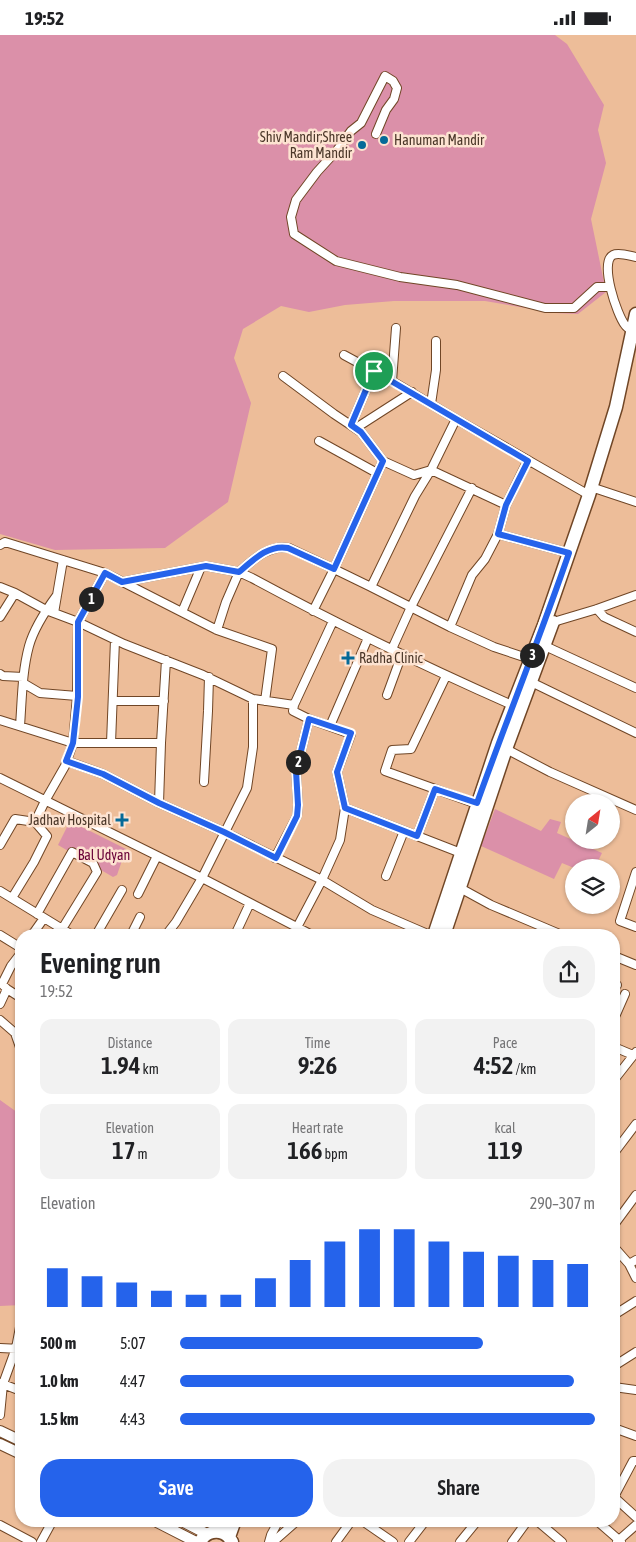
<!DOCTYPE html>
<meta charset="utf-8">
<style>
:root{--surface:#fff;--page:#f2f2f2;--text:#202124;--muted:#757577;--accent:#2563eb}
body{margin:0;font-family:"Asap Condensed",sans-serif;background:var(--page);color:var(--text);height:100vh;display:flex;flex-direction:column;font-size:19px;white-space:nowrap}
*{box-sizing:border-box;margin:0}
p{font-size:16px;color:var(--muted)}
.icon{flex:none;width:28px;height:28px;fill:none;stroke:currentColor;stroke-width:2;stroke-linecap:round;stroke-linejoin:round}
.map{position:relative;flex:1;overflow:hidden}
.drawer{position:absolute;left:15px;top:894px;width:605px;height:598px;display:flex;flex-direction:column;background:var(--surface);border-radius:20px;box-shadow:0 1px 4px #0004}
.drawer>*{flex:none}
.needle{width:32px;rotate:30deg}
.controls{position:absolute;left:565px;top:759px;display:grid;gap:10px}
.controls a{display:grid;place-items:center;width:55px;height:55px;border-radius:50%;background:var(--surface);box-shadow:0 1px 4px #0004;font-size:25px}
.pin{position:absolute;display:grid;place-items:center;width:42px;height:42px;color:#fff;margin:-21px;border:2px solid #fff;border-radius:50%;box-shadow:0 1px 5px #0007}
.km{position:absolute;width:25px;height:25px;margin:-12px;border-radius:50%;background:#222;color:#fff;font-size:14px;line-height:25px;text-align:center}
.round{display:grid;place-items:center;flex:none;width:52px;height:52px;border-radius:20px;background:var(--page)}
.head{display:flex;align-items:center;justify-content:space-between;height:85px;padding:0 25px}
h1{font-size:28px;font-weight:600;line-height:38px}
.stats{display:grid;grid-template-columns:repeat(3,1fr);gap:8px;height:85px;padding:5px 25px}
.stats div{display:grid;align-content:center;border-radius:12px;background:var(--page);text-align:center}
.stats b{font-size:25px;font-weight:600}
.stats small{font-size:14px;font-weight:400}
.stats p{font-size:14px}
.chart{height:140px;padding:10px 25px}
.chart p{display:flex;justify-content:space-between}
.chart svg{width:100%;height:90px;margin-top:5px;stroke:var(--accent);stroke-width:6}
.primary-button{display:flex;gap:10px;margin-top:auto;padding:10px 25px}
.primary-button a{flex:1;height:58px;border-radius:20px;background:var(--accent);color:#fff;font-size:20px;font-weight:600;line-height:58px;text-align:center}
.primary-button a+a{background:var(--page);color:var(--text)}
ul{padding:0 25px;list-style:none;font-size:16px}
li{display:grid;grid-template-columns:80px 60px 1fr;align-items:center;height:38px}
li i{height:12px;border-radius:6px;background:var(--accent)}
.status{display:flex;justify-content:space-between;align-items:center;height:35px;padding:0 25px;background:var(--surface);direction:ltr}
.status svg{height:14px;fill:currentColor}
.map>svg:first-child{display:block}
.green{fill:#db90a9}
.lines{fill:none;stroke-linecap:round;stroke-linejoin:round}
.minor-casing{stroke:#704626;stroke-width:10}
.tertiary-casing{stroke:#704626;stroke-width:12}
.primary-casing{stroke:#704626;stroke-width:15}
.minor{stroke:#fff;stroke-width:8}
.tertiary{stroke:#fff;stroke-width:10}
.primary{stroke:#fff;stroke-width:12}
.route-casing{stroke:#fff;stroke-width:10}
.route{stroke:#2563eb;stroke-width:6}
.poi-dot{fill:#056a98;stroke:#fde3d1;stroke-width:2}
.labels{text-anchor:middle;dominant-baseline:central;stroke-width:5;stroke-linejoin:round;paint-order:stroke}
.poi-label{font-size:14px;fill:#4b3729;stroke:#fde3d1;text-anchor:end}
.park-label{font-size:14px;fill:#690037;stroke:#fde3d1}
</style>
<div class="status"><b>19:52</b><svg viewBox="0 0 49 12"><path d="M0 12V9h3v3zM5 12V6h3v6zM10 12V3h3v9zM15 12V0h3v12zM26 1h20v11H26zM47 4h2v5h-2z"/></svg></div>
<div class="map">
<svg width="636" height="1507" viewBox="0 0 636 1507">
<rect width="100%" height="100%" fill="#edbd99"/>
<path class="green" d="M0 0H555L567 9 604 70 598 95 606 128 591 184 606 257 578 279 555 278 485 266H394L345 270 309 277 281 271 243 294 234 323 251 368 228 467 165 513 55 515 0 499Z
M495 774 541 796 550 784 561 787 557 798 602 818 595 832 574 833 562 828 554 844 481 811Z
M70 786 126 814 117 840 113 842 58 810Z
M0 1065 21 1080V1270L0 1271Z"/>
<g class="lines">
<defs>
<path id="minor" d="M376 99 386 75 394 64 397 53 393 46 385 41 361 88 351 96 338 114 317 137 296 165 291 182 294 199 336 226 400 242 457 250 545 273H574L597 252H610
M634 297C631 295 627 293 625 290 617 280 599 227 613 220 619 217 630 221 636 222
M344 320 392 346 456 384 589 460
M283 341 334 379 361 397 383 426
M392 346 396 293
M431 369 436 335V306
M456 384 431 435 506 470 498 499 569 518
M351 390 374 336
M356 393 412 357
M319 406 377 438
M431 435 415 461 371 552 450 592
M597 454 636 467
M506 470 528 425
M498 499 485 524 472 540 450 592 494 612 530 624
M0 510 5 507 105 538
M122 547 206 531 239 537C253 525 269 509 289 513L334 534 313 576
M0 552 15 558 46 575 78 587 77 661 73 708H161L159 768 224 797 322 845 372 875 430 900
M371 552 334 534 383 426 414 440 431 435
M597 574 604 582 636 597
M182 577 201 532
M54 578 63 525
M0 582 15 558
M550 588 597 574 636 560
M217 595 226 567 239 537 252 543C337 589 424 631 512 670
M545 611 636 653
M392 614 411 572 472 453
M0 639 3 641 23 642
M446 641 411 714 392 715 385 736 477 769
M531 647 636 698
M23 648 40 658 77 661
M387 660 402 619
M113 666H164
M265 666 272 614 217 595 105 538 78 587 124 609 203 640 253 664 294 670 293 676 309 684 351 699 337 737 345 773 340 805 322 845 293 900
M294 670 333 586
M0 685 73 708 65 731 45 766 35 787
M20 691C22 664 22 637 29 611 34 593 46 575 57 560
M330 691 368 603
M111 708 115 605
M161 708 166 625
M506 714 550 737 636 775
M67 726 103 739 159 768
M0 743 202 843 312 900
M204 747 208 676 209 642
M345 773 461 818
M417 801 435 754
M0 810 15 784 35 787 47 801 34 827 12 863
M275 823 297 781 298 770 296 736 309 684
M636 837 620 886 636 892
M386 841 404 796
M460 853 491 870 562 900
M0 856 72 900
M138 859 157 821
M37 879 72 817 93 828 97 837 62 894
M0 900 21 913
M32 900 44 883
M96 900 122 855
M131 900 140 882
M166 900 176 887 202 843 247 753 253 712V664
M235 900 250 868
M21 918 11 931 2 949 7 954 21 963
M614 921 636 930
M614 950H617
M0 969 7 954
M614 984 625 959
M0 985 15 998 21 1015
M614 1012 633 1020
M614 1045 636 1017
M614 1118 636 1089
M614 1190 636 1160
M614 1212 629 1229
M636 1225 629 1229 636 1243
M614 1280 636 1266
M0 1313 21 1314
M614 1331 636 1317
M0 1348 21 1356
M614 1352 636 1355
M0 1380 3 1349 16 1313 21 1287
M614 1393 636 1401
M614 1462 633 1426H636
M614 1462 636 1482
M361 1485 393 1507
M536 1485 562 1507
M596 1485 619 1505 617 1507
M0 1490 32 1507
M41 1507 53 1485
M269 1507 271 1500 279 1485
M273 1507 298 1485
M336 1507 352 1485
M409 1507 426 1485
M460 1507 478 1485
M512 1507 528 1485
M621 1507 619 1505 636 1490"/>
<path id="tertiary" d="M0 1396 21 1406
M0 1409 21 1419
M153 1485 196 1507
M180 1485 207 1499"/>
<path id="primary" d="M434 900 498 708 544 590 589 460 616 372 636 279
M444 900 506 714 553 587
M218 1497 224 1485
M229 1502 235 1485
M200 1507C207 1494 225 1493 232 1507"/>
</defs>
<use href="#minor" class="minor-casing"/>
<use href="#tertiary" class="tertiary-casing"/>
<use href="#primary" class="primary-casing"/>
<use href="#minor" class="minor"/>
<use href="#tertiary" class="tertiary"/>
<use href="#primary" class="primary"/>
</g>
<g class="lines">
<defs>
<path id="route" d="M374 336 528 426 506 470 498 499 569 518C540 602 507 684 477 768L435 754 417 801 345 773 337 737 351 698 309 684 296 736 298 770 297 781 276 823 224 797 159 768 103 739 66 726 73 708 78 662V587L105 538 122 547 206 531 239 537C253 525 269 509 288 513L334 534 383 426 361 397 351 390Z"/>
</defs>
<use href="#route" class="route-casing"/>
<use href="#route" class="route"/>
</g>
<g class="poi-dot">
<circle cx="384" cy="105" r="5"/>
<circle cx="362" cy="110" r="5"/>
<path d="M345.5 615.5h5v5h5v5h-5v5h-5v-5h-5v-5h5z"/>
<path d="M119.5 777.5h5v5h5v5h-5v5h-5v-5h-5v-5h5z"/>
</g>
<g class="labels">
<g class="poi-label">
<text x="352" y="102">Shiv Mandir;Shree<tspan x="352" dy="16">Ram Mandir</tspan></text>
<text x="394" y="105" text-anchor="start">Hanuman Mandir</text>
<text x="359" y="623" text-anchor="start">Radha Clinic</text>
<text x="111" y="785">Jadhav Hospital</text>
</g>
<g class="park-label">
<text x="104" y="820">Bal Udyan</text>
</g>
</g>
</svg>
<div class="controls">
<a><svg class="needle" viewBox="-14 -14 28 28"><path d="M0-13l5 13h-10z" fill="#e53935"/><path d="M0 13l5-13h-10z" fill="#757577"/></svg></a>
<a><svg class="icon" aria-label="layers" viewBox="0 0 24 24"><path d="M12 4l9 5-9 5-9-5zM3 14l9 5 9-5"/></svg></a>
</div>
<div class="pin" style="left:374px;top:336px;background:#1e9e55"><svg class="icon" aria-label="arrive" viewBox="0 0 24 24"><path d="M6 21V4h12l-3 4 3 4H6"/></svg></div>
<b class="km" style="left:91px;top:564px">1</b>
<b class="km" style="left:298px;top:727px">2</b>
<b class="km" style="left:532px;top:620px">3</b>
<section class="drawer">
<div class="head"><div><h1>Evening run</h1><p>19:52</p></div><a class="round"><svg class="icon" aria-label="share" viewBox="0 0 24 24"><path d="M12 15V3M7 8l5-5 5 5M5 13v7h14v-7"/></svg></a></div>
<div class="stats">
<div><p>Distance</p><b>1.94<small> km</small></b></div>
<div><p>Time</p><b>9:26</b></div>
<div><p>Pace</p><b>4:52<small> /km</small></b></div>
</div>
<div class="stats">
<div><p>Elevation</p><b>17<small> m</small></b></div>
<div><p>Heart rate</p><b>166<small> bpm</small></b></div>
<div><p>kcal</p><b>119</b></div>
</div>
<div class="chart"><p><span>Elevation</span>290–307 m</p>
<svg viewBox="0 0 160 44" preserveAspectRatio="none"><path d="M5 44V25M15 44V29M25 44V32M35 44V36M45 44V38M55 44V38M65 44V30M75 44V21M85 44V12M95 44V6M105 44V6M115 44V12M125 44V17M135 44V19M145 44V21M155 44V23"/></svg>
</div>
<ul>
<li><b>500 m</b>5:07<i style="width:73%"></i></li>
<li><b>1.0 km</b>4:47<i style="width:95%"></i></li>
<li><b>1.5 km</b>4:43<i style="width:100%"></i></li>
</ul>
<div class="primary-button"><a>Save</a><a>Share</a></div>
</section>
</div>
